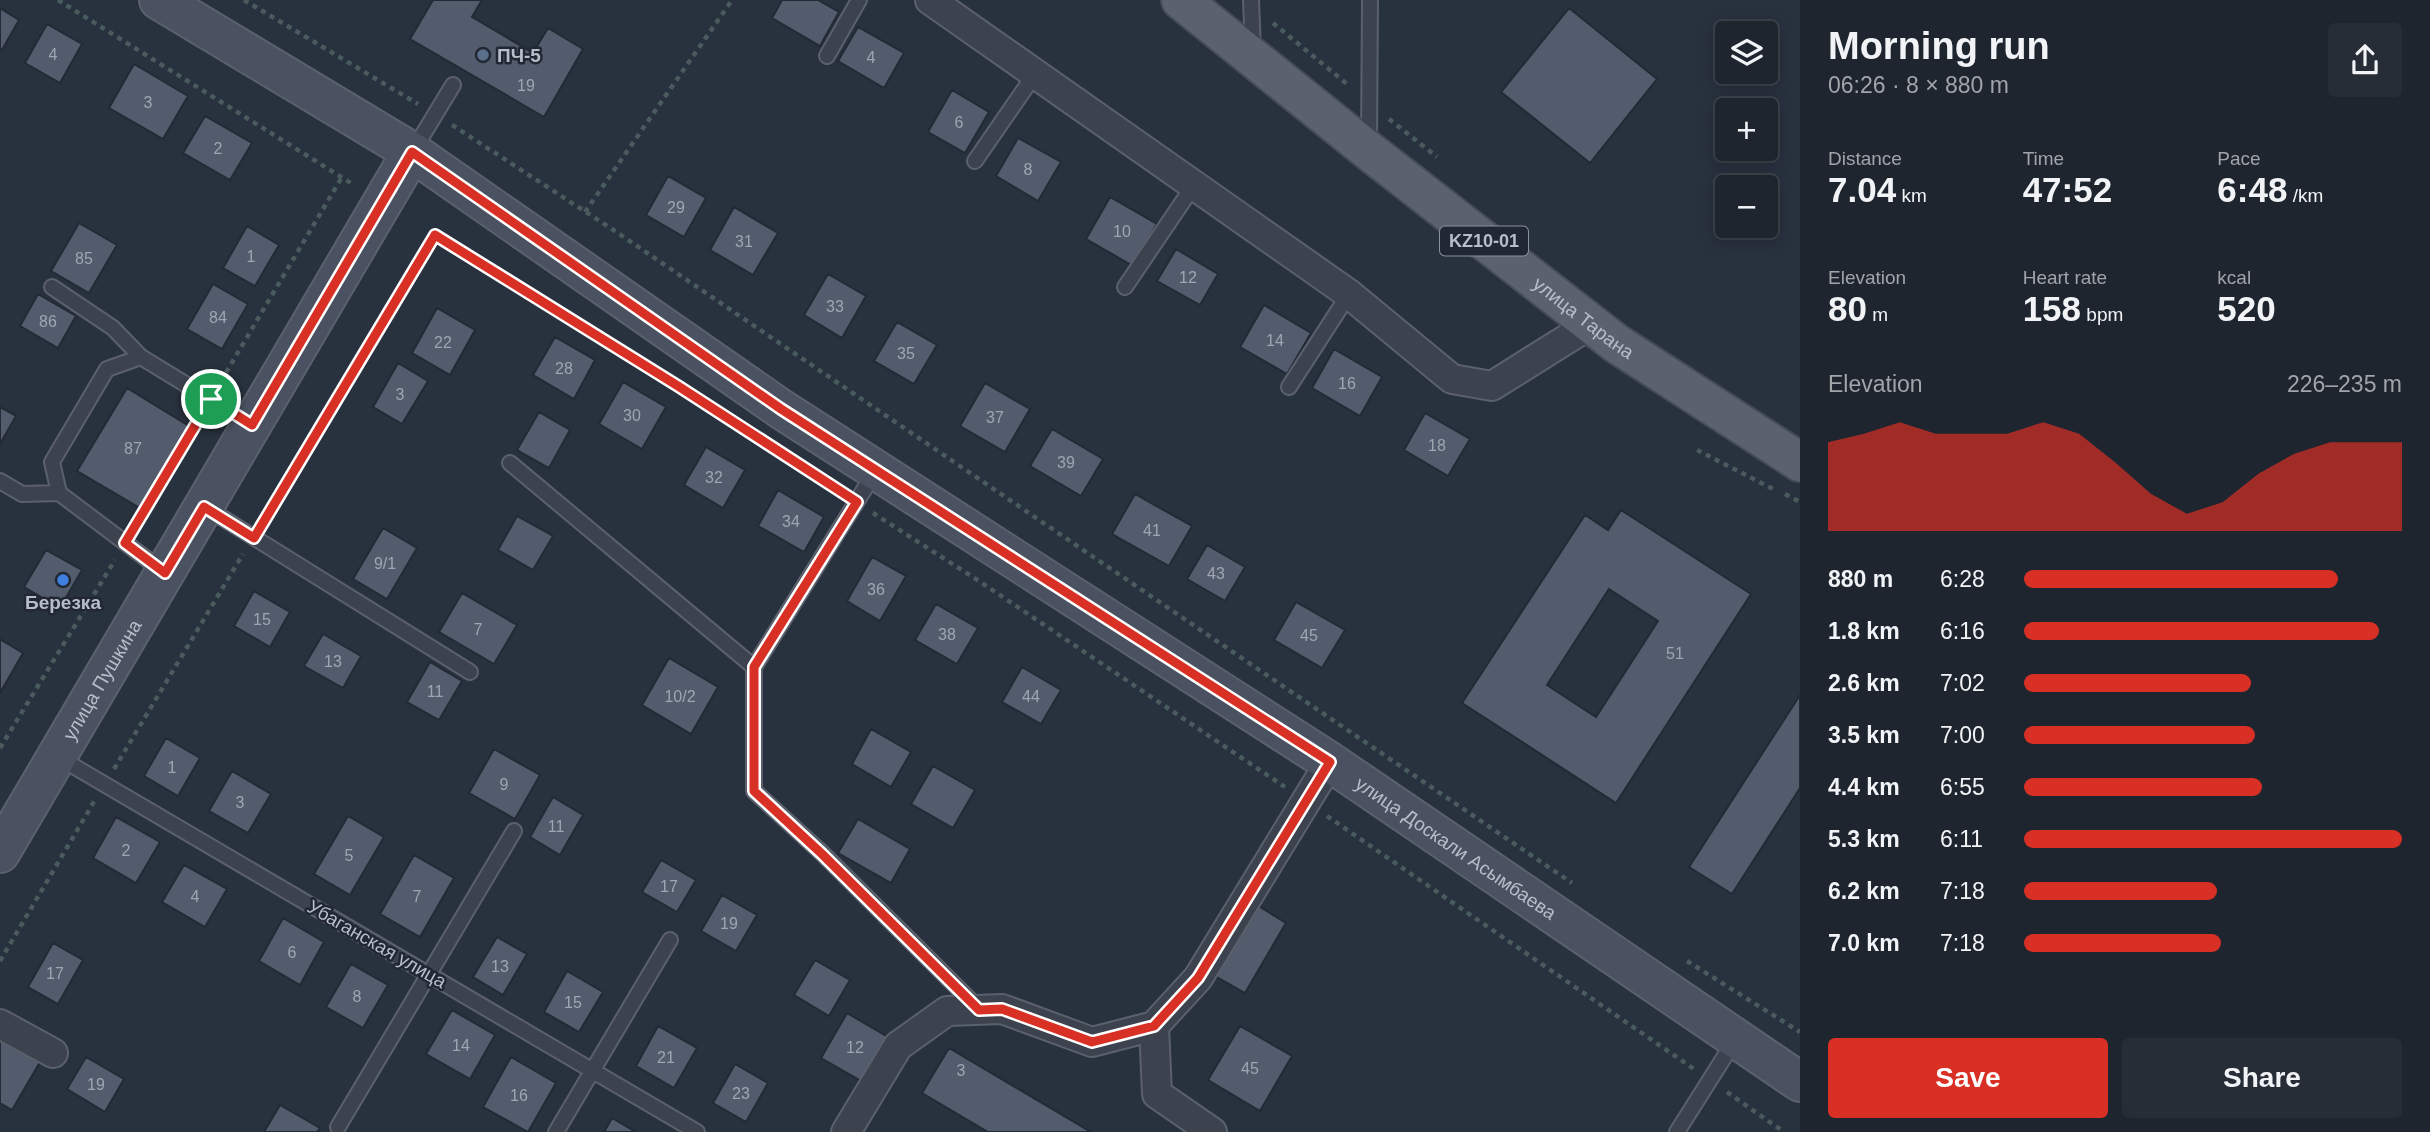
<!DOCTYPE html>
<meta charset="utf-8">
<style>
:root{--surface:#1e252e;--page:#262d36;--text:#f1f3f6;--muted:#a1a5aa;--line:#3c424a;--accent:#d93025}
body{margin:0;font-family:Arial,sans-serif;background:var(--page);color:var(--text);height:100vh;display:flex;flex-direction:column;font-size:26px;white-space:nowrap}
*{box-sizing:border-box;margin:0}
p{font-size:23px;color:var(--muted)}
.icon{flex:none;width:38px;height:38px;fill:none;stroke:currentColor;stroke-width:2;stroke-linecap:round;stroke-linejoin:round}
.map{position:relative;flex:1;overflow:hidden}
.drawer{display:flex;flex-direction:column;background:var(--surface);width:630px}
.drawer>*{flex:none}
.fabs{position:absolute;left:1715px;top:21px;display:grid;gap:14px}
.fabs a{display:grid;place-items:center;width:63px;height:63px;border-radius:7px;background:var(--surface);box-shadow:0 4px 18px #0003,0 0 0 2px var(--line);font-size:35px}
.pin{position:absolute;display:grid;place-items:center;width:60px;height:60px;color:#fff;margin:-30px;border:4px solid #fff;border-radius:50%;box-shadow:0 2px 7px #0007}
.round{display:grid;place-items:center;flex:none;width:74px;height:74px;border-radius:7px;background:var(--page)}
.overview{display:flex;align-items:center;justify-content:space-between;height:119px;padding:0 28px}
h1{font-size:38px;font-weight:800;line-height:52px}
.metrics{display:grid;grid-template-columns:repeat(3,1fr);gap:10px;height:119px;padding:7px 28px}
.metrics div{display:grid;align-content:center}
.metrics b{font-size:35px;font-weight:800}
.metrics small{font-size:19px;font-weight:400}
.metrics p{font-size:19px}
.chart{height:196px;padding:14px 28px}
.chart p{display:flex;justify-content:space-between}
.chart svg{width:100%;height:126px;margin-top:7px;fill:var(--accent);opacity:.7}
.primary-button{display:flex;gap:14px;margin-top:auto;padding:14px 28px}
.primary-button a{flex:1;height:80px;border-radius:7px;background:var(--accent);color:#fff;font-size:28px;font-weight:800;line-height:80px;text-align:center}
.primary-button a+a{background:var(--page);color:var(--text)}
ul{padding:0 28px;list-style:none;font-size:23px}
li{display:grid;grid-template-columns:112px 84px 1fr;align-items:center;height:52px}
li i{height:18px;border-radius:9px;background:var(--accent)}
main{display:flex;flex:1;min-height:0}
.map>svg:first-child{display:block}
.building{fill:#535c6c;stroke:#232a35;stroke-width:2;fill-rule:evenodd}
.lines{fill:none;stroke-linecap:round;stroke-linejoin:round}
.lane-casing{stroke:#5a616c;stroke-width:18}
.street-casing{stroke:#5a616c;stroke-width:32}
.secondary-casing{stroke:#5a616c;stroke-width:42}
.primary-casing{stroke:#454c57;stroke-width:42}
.path{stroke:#4a5b5e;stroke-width:4.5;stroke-dasharray:5 5;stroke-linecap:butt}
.lane{stroke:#3c434e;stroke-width:14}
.street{stroke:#3c434e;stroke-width:28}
.secondary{stroke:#4a5261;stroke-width:38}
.primary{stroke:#5a626e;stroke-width:38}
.route-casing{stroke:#fff;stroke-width:14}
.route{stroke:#d93025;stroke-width:9}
.service-dot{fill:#5c6f8a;stroke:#212834;stroke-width:2.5}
.shop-dot{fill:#3f7fe0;stroke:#212834;stroke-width:2.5}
.labels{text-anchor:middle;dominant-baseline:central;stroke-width:5;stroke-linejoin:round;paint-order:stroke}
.number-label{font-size:16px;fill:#9fa6b2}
.shield{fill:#212834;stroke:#8b919c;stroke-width:2}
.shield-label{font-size:18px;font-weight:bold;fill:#b8bec9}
.poi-label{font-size:19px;font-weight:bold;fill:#b8bec9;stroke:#212834;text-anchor:start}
.street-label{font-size:19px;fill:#b8bec9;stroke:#212834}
</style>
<main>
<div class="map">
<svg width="1800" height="1132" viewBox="0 0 1800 1132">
<rect width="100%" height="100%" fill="#28313e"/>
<path class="building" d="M433 0H482L472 17 533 53 548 28 583 49 544 117 410 39Z
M782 0H818L839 12 820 46 772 18Z
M0 8 19 20 2 50 0 49Z
M1569 8 1657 79 1590 163 1501 92Z
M47 24 82 44 60 83 25 63Z
M858 27 904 53 884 88 838 61Z
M134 64 188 96 163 139 109 108Z
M952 90 989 112 965 153 928 132Z
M205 116 252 143 230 180 183 153Z
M1018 138 1061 162 1038 201 996 176Z
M668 176 706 198 684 237 646 215Z
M1110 197 1157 224 1133 266 1086 239Z
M734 207 778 233 753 275 710 250Z
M79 223 117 245 89 293 51 271Z
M247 226 279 245 255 286 223 268Z
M1176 249 1218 274 1200 305 1157 281Z
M828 274 866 296 842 338 804 315Z
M213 284 248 304 222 349 187 329Z
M38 294 76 316 58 348 20 326Z
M1264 305 1311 333 1287 374 1240 347Z
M437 308 475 330 450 375 412 353Z
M897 322 937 345 914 384 874 361Z
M555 337 595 360 574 399 533 375Z
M1334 349 1382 377 1360 416 1312 388Z
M398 363 428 381 402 424 373 407Z
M623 382 666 407 642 449 599 424Z
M985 383 1030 409 1005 452 960 426Z
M127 388 189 426 140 508 77 471Z
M0 407 16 416 0 444Z
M539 412 570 430 549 468 517 450Z
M1425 413 1470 439 1448 476 1404 450Z
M1052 429 1103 459 1081 496 1030 466Z
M706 447 745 470 723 508 684 485Z
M778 490 824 517 804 552 758 526Z
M1135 494 1192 526 1169 566 1112 534Z
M1621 510 1751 594 1616 803 1462 703 1585 515 1608 530ZM1609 589 1658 621 1596 717 1547 685Z
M517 516 553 536 533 570 498 550Z
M383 528 417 548 387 599 353 579Z
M1207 545 1245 567 1225 601 1187 579Z
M46 550 82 570 60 608 24 587Z
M872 557 906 576 880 621 847 601Z
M254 591 290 612 270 647 234 626Z
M462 593 517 625 494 664 439 632Z
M1296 602 1345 630 1322 668 1274 640Z
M936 604 978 628 957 664 915 640Z
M323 634 361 656 343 688 304 666Z
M0 639 23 653 0 693Z
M669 658 718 687 691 734 642 705Z
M430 662 462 681 439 720 407 702Z
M1022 667 1061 690 1041 724 1002 702Z
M1800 695V788L1732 894 1689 867Z
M871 729 911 752 891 787 852 764Z
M166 738 200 758 178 796 144 776Z
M494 749 540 775 515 819 469 793Z
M933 766 975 790 953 828 911 804Z
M232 771 271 794 248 833 209 811Z
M553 797 583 815 560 855 530 837Z
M348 816 384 837 350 895 314 874Z
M116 817 160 842 136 883 93 858Z
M858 819 910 849 891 883 838 853Z
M414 855 454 878 420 937 380 914Z
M661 860 696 880 677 912 642 892Z
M184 865 227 889 205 927 162 902Z
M722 895 757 915 736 951 701 931Z
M1257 905 1286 923 1245 993 1215 976Z
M283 918 324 942 300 985 259 961Z
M497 937 527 954 503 995 473 977Z
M53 943 83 960 58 1004 28 987Z
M815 960 850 980 829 1016 794 995Z
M351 964 388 985 363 1028 326 1007Z
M567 971 603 992 579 1032 544 1012Z
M452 1010 495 1035 470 1079 426 1054Z
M847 1013 888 1037 863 1082 821 1058Z
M658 1026 697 1048 674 1088 636 1066Z
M1240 1026 1292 1056 1260 1111 1208 1080Z
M0 1039 40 1062 12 1110 0 1103Z
M949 1048 1091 1132H988L922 1093Z
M86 1057 124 1079 105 1112 67 1089Z
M511 1057 556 1083 528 1132 483 1107Z
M735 1064 768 1083 746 1122 713 1103Z
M280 1105 320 1128 317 1132H264Z
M612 1118 636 1132H604Z"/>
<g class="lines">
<defs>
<path id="lane" d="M1251 0 1253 51
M827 56 859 0
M1369 143 1370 0
M413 151 453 85
M975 161 1035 74
M52 287 113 328 141 357
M1125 287 1194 185
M1289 387 1349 294
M510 463 754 667V791L823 854 978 1008
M0 481 22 494 59 493
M205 507 470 672
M164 572 59 493 52 462 107 369 141 357 249 423
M754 667 875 472
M58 757 697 1132
M338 1127 514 831
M556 1132 670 940
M1677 1132 1735 1040"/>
<path id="street" d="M930 0 1349 294 1452 379 1492 386 1591 324
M0 1024 53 1053
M1154 1026 1157 1094 1212 1132
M846 1132 898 1046 947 1011 1002 1009 1092 1042 1154 1026 1198 978 1330 762"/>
<g id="secondary">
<path id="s1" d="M159 0 412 152 781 409 1330 762 1800 1082"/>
<path id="s2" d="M0 853 412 152"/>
</g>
<g id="primary">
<path id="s3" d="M1181 0 1369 151 1617 344 1800 462"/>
</g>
</defs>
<use href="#lane" class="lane-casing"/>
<use href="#street" class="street-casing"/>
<use href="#secondary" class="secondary-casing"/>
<use href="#primary" class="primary-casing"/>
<path class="path" d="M58 0 354 185
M244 0 418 104
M1273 23 1347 84
M1389 119 1437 157
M452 125 612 229 1572 883
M585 212 732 0
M221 381 342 177
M1697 450 1777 491
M1785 494 1800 502
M873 513 979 581 1285 787
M264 520 435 235 678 386 839 491
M136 526 201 416
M0 748 115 560
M114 769 243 554
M1327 816 1694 1069
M0 961 95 800
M1687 961 1800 1032
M1727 1092 1784 1132"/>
<use href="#lane" class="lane"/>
<use href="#street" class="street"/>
<use href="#secondary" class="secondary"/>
<use href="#primary" class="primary"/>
</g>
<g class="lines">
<defs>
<path id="route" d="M412 152 781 409 1330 762 1198 978 1154 1026 1092 1042 1002 1009 979 1010 822 854 754 791V667L857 502 678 386 435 235 254 538 204 507 165 573 125 543 211 399 252 425Z"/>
</defs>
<use href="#route" class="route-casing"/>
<use href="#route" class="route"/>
</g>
<circle class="service-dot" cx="483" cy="55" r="7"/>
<circle class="shop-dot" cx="63" cy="580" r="7"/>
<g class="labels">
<g class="number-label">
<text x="53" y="54">4</text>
<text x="871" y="57">4</text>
<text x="526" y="85">19</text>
<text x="148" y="102">3</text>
<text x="959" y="122">6</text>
<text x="218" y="148">2</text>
<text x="1028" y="169">8</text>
<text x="676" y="207">29</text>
<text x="1122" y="231">10</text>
<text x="744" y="241">31</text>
<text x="251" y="256">1</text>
<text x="84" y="258">85</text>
<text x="1188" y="277">12</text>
<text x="835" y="306">33</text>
<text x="218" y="317">84</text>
<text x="48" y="321">86</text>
<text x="1275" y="340">14</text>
<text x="443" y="342">22</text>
<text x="906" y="353">35</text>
<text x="564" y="368">28</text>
<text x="1347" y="383">16</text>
<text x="400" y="394">3</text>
<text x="632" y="415">30</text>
<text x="995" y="417">37</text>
<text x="1437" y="445">18</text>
<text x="133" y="448">87</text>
<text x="1066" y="462">39</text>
<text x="714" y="477">32</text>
<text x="791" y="521">34</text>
<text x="1152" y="530">41</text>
<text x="385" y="563">9/1</text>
<text x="1216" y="573">43</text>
<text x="876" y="589">36</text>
<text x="262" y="619">15</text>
<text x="478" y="629">7</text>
<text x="947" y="634">38</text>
<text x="1309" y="635">45</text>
<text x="1675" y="653">51</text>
<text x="333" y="661">13</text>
<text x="435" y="691">11</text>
<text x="680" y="696">10/2</text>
<text x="1031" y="696">44</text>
<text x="172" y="767">1</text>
<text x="504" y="784">9</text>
<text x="240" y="802">3</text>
<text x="556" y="826">11</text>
<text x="126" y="850">2</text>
<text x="349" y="855">5</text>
<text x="669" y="886">17</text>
<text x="195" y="896">4</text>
<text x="417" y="896">7</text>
<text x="729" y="923">19</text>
<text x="292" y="952">6</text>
<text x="500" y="966">13</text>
<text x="55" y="973">17</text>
<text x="357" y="996">8</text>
<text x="573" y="1002">15</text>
<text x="461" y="1045">14</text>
<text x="855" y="1047">12</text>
<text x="666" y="1057">21</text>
<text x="1250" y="1068">45</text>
<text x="961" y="1070">3</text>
<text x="96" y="1084">19</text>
<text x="741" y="1093">23</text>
<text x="519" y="1095">16</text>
</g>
<rect class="shield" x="1440" y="226.5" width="88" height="29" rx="5"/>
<g class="shield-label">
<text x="1484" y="241">KZ10-01</text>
</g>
<g class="poi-label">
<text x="497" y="55">ПЧ-5</text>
<text x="63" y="602" text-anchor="middle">Березка</text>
</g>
<g class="street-label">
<text stroke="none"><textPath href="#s3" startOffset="513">улица Тарана</textPath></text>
<text stroke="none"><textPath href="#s2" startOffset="201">улица Пушкина</textPath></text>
<text stroke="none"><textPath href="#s1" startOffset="1550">улица Доскали Асымбаева</textPath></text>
<text transform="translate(377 944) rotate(30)">Убаганская улица</text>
</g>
</g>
</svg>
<div class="fabs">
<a><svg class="icon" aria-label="layers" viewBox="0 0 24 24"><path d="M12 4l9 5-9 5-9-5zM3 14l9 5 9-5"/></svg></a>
<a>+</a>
<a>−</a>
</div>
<div class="pin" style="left:211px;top:399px;background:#1e9e55"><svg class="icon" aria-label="arrive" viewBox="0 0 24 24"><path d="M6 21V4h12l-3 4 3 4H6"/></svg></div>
</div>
<section class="drawer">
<div class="overview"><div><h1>Morning run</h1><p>06:26 · 8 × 880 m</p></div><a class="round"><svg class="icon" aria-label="share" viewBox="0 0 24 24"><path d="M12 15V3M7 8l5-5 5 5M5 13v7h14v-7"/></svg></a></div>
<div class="metrics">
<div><p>Distance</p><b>7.04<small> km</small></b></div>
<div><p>Time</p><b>47:52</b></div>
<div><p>Pace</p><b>6:48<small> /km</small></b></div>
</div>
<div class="metrics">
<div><p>Elevation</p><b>80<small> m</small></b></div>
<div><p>Heart rate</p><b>158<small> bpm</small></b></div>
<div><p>kcal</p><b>520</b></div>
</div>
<div class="chart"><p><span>Elevation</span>226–235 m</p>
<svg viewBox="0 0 160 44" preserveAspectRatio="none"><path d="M0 44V13L10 10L20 6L30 10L40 10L50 10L60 6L70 10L80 20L90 31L100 38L110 34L120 24L130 17L140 13L150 13L160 13V44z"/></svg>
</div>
<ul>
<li><b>880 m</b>6:28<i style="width:83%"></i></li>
<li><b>1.8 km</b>6:16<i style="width:94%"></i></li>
<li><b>2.6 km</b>7:02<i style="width:60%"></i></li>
<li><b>3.5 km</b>7:00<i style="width:61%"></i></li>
<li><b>4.4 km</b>6:55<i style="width:63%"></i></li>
<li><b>5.3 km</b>6:11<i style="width:100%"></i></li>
<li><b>6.2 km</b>7:18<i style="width:51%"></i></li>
<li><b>7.0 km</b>7:18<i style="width:52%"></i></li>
</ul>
<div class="primary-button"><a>Save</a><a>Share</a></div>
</section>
</main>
